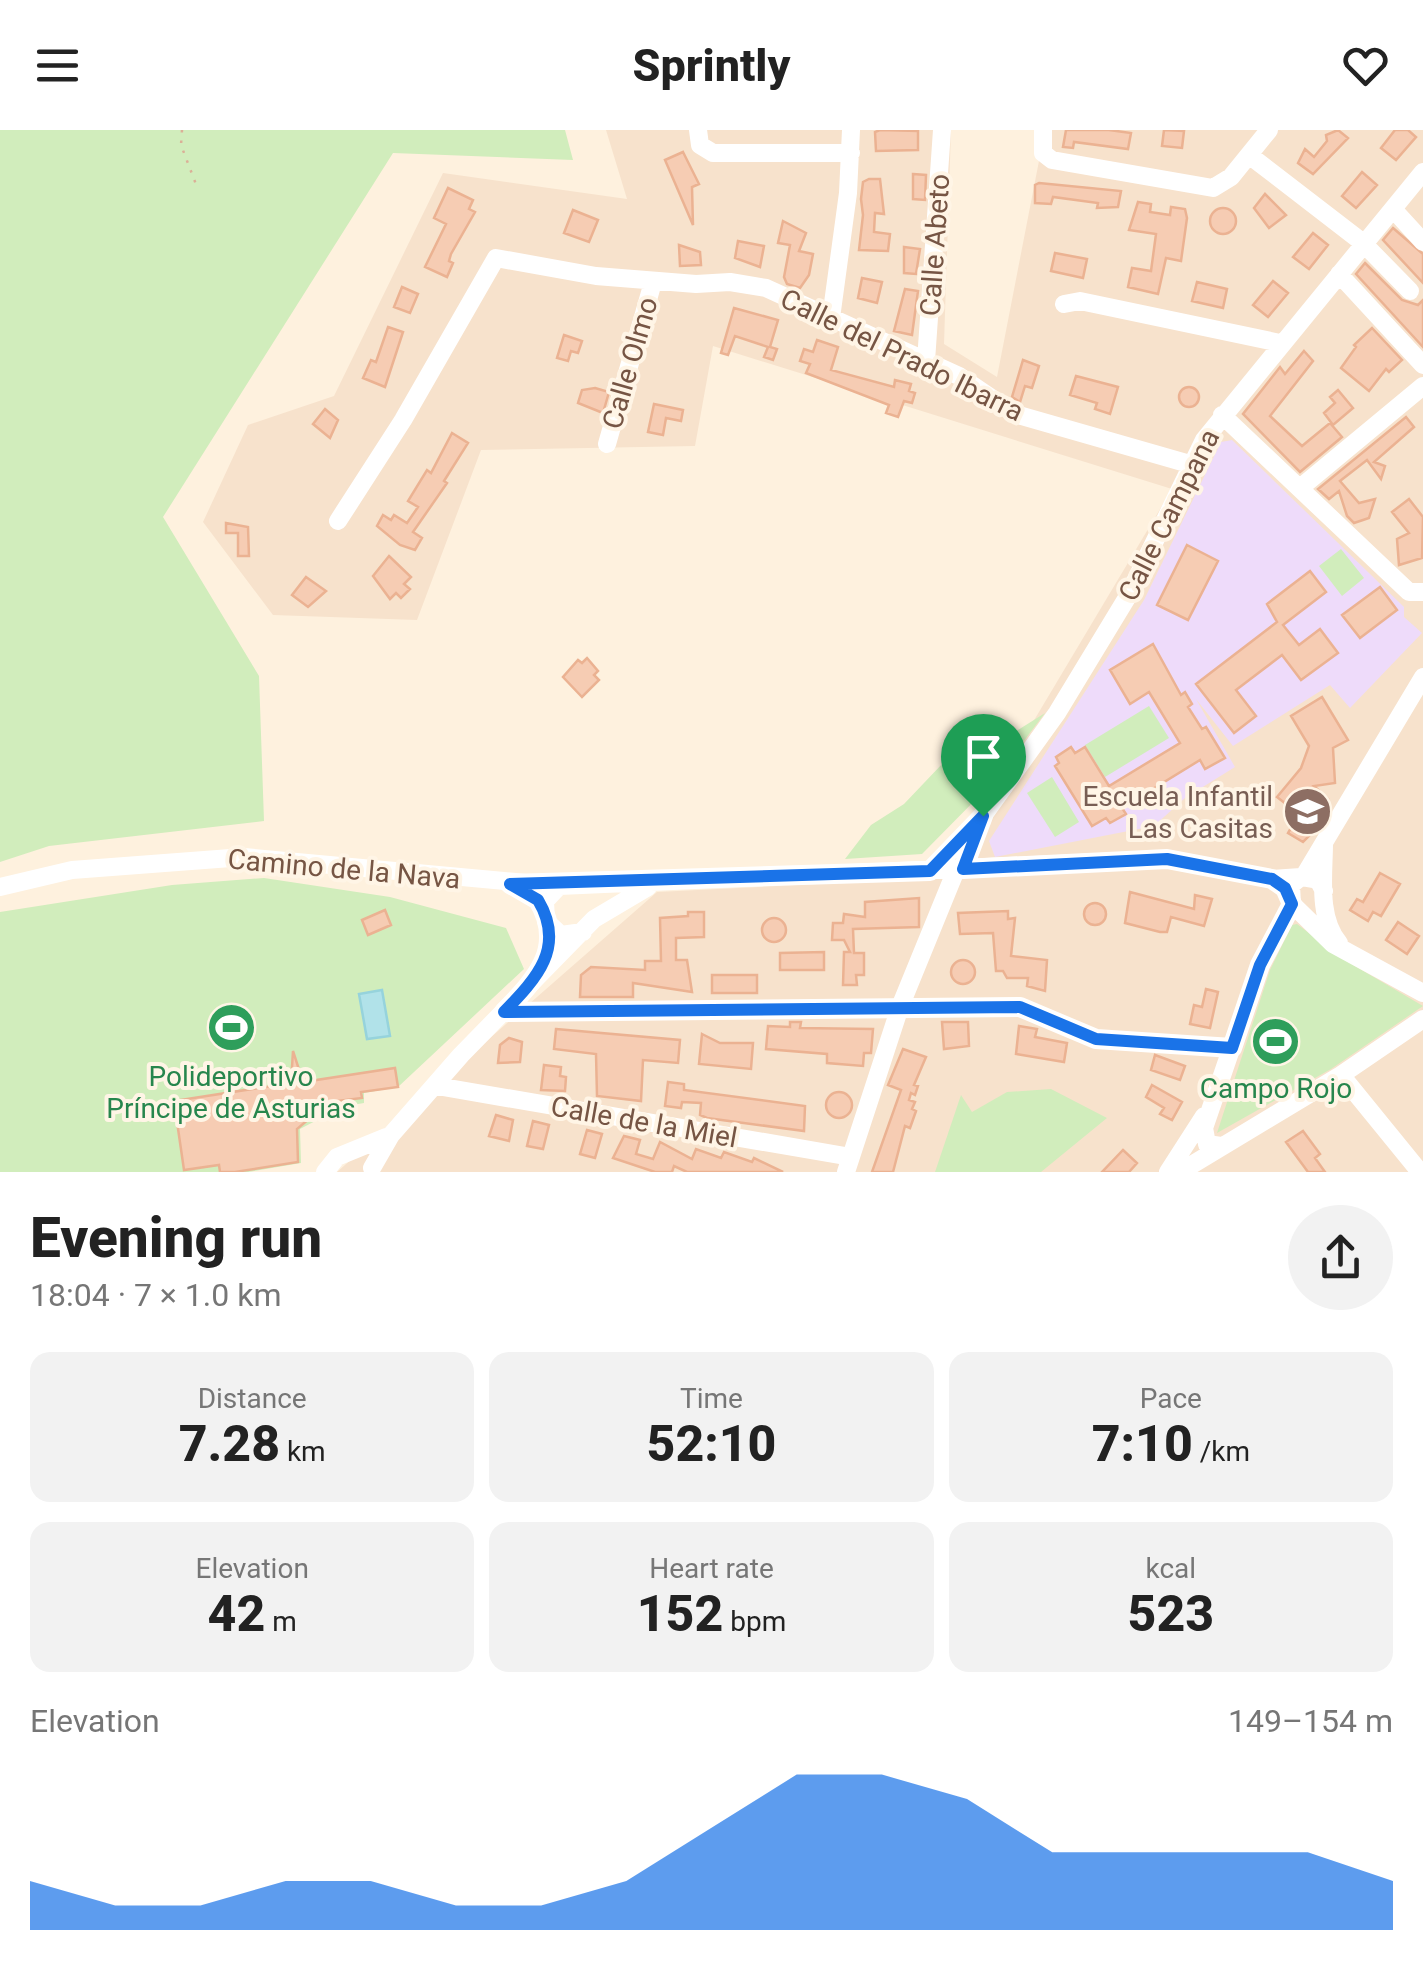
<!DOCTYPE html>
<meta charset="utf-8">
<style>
:root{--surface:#fff;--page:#f2f2f2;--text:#222;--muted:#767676;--accent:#1a73e8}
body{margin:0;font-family:Roboto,sans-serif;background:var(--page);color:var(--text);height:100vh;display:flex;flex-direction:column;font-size:38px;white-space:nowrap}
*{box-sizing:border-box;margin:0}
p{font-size:32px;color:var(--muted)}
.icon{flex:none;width:55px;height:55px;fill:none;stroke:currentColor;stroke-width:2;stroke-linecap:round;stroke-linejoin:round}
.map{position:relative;height:1042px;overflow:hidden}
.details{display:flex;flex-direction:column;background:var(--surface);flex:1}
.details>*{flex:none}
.pin{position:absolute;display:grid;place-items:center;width:85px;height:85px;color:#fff;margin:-102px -42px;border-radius:50% 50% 50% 0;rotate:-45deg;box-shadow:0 0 10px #0007}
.pin .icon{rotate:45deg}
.round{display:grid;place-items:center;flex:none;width:105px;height:105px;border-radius:52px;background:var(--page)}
.overview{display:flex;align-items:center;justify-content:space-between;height:170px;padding:0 30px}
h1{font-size:55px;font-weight:800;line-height:75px}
.metrics{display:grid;grid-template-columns:repeat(3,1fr);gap:15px;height:170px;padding:10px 30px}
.metrics div{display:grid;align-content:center;border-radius:20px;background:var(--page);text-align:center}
.metrics b{font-size:50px;font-weight:800}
.metrics small{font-size:28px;font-weight:400}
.metrics p{font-size:28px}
.chart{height:280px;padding:20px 30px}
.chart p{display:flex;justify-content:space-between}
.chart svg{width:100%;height:180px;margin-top:10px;fill:var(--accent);opacity:.7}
header{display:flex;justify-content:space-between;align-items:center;height:130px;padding:0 30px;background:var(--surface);font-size:45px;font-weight:800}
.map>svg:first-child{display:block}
.residential{fill:#f7e2cc}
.education{fill:#eedbfa}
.green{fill:#d1edbc}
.water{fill:#b1e2e9;stroke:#96d3dc;stroke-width:2.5}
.building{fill:#f6ccb3;stroke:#ebb292;stroke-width:2.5}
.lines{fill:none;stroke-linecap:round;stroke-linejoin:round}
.path{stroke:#dbb097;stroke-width:2.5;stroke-dasharray:2.5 8;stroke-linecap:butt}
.minor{stroke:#fff;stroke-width:18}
.route-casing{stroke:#fff;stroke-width:20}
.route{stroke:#1a73e8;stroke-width:12}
.labels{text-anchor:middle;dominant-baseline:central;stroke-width:8;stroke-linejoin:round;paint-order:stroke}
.street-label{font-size:28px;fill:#765544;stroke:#fff5e6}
.education-label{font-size:28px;fill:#785e54;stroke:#fff5e6;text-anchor:end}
.leisure-label{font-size:28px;fill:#27864d;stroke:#fff5e6}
</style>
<header><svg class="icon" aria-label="menu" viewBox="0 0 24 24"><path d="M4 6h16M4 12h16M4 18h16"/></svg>Sprintly<svg class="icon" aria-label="heart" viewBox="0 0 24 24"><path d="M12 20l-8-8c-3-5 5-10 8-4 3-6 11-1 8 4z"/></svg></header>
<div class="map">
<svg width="1423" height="1042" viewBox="0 0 1423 1042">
<rect width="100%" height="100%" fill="#fef1de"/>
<path class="residential" d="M606 0H951L944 214 997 247 1045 0H1423V1042H337L657 762 940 748 1172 359 713 216 695 316 481 320 417 490 273 485 203 392 248 295 334 266 443 43 627 69Z"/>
<path class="education" d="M1232 310 1404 477V487L1422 503 1350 578 1330 555 1233 616 1196 569 1235 637 1185 668 1154 696 995 727 989 711 1144 470 1221 312Z"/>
<path class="green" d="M0 0H565L573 30 393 23 163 387 259 546 264 691 49 716 0 732Z
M1341 419 1364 448 1342 466 1319 436Z
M1149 576 1169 608 1105 647 1085 615Z
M1045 583 991 654 922 724 845 729 871 695 904 674 943 633 983 622Z
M1052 647 1079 692 1055 707 1027 663Z
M264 748 390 767 506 798 524 839 398 957 364 963V973L323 980V987L300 999 301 1033 248 1042H0V782L172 755Z
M1297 794 1343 829 1423 876 1331 939 1217 1003 1270 840 1292 795Z
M1051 959 1107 988 1041 1042H935L961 965 972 982 1007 962Z"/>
<path class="water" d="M382 860 390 906 367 909 359 864Z"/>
<path class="building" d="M880 0 918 1V20L876 21 875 2Z
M1066 0H1109L1131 3 1128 19 1074 12 1073 18 1063 17Z
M1164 0 1184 1 1182 18 1162 16Z
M1338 0 1348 8 1313 44 1298 33 1305 19 1314 27 1327 11 1326 5Z
M1395 0H1408L1416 7 1396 30 1381 18Z
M683 22 699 54 692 57 693 95 665 30Z
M1362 42 1377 55 1356 78 1342 66Z
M913 44 926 45 925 70 913 69Z
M869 49H880L884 84 875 83 874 102 890 104 888 121 859 120 863 85 861 69 863 52Z
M1039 53 1121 61 1118 77 1097 78 1098 73 1053 67 1051 74 1035 73V55Z
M448 58 473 70 469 79 475 82 451 124 449 131 453 133 447 147 425 137 446 94 434 88Z
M1265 64 1286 85 1269 98 1254 78Z
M1138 72 1151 74 1150 82 1170 85 1171 77 1185 79 1187 88 1181 131 1166 128 1158 164 1128 157 1132 138 1151 141 1156 104 1129 100Z
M1210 91a13 13 0 1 1 26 0a13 13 0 1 1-26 0Z
M573 80 598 90 589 112 564 103Z
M783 91 806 103 799 121 813 124 809 145 800 158 787 154 784 147 790 115 778 113Z
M1393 98 1423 124V153L1383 110Z
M1313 103 1328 115 1309 139 1293 127Z
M738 111 764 116 760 137 735 128Z
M679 115 700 122 701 135 680 136Z
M904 117 920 119 916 144 904 143Z
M1055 123 1087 129 1083 148 1051 141Z
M1365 133 1402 170 1418 175 1423 170V217L1356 144Z
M862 148 882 152 877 173 858 168Z
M1273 151 1288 163 1268 187 1253 175Z
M1197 152 1227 159 1223 178 1192 171Z
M402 157 418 164 410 183 394 177Z
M905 159 918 161 912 205 894 201Z
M734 178 778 190 770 217 777 219 773 230 764 227 768 217 735 206 728 225 721 223Z
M388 197 403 202 385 257 363 248 371 230 376 232Z
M1372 198 1402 230 1389 242 1386 239 1369 261 1341 238 1356 217 1354 215Z
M564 205 582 211 578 223 571 221 568 231 557 228Z
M817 210 838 217 831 240 894 257 895 250 911 254 909 261 915 263 912 273 904 271 898 287 886 283 889 275 806 243 810 234 800 231 804 219 813 222Z
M1304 221 1313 231 1270 286 1302 316 1330 293 1342 307 1300 342 1243 284 1280 237 1285 244Z
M1023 230 1039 236 1032 258 1025 256 1020 272 1012 267Z
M1076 246 1118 257 1110 284 1095 279 1097 273 1070 265Z
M1179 267a10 10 0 1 1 20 0a10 10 0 1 1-20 0Z
M595 258 609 262 603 283 578 273 582 260Z
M1338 260 1353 278 1333 295 1324 283 1335 273 1330 267Z
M654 274 683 280 681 291 666 288 663 305 648 302Z
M325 279 338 290 330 308 313 294Z
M1406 287 1414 297 1374 332 1385 336 1381 349 1367 330 1340 351 1359 373 1375 369 1369 388 1354 393 1347 386 1339 361 1329 369 1318 359Z
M452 303 468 313 444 351 447 353 413 402 422 408 415 420 400 415 377 396 383 385 391 390 394 385 407 393 418 377 408 371 427 340 431 343Z
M1409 369 1423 387 1422 428 1399 435 1397 409 1409 403 1392 382Z
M226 393 248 397 249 426H238V403H226Z
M1187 415 1218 431 1188 490 1157 475Z
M389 426 411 447 404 454 410 459 401 468 396 463 390 469 373 446Z
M1310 441 1326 462 1283 495 1299 515 1320 499 1338 523 1301 550 1282 525 1236 560 1256 586 1234 603 1196 554 1277 492 1267 474Z
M306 447 326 461 308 477 292 465Z
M1380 457 1397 480 1360 508 1342 485Z
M1153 514 1181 565 1185 562 1192 574 1188 577 1202 599 1206 597 1225 628 1205 639 1200 630 1122 678 1126 684 1110 693 1106 688 1092 696 1055 636 1059 633 1056 627 1071 617 1075 623 1085 617 1109 656 1180 613 1149 562 1130 574 1110 540Z
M587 528 598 541 594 545 599 550 582 567 563 547 578 530 582 533Z
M1322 567 1348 610 1333 618 1335 653 1314 656 1328 669 1304 698 1312 703 1303 712 1288 703 1299 684 1277 667 1301 638 1309 616 1291 586Z
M1380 743 1400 754 1381 786 1373 782 1368 791 1350 780 1357 769 1363 772Z
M1130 762 1194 779 1195 765 1212 769 1204 796 1171 787 1167 802H1160L1125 793Z
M919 768V797L853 799 854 823H864V845H856L857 855H843L844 822H850L844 810H832L833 793H843L844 784 865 787V772Z
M1084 784a11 11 0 1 1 22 0a11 11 0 1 1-22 0Z
M385 780 391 795 368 805 362 790Z
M1008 781V789L1015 788 1011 826 1047 830 1045 861 1027 856 1028 848H1007L1003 841H996L993 803 960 804 958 783Z
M688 782H704V807L676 808V830H687L692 862 633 853V867H580L581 845 591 837 645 840V831H661L660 788 688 786Z
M762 800a12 12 0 1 1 24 0a12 12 0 1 1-24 0Z
M1398 792 1419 806 1407 824 1386 810Z
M824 822V840H780V823Z
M951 842a12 12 0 1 1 24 0a12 12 0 1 1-24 0Z
M712 845H757V863H712Z
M1206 859 1218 862 1210 898 1190 894 1194 875 1202 877Z
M790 892H801L800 898 873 899 871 923H864L863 936 827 933V924L766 919 768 896 790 897Z
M942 892H968L969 916 944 919Z
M1019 896 1037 899 1035 907 1067 913 1064 932 1016 924Z
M556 899 680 910 678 933 643 930 641 971 597 966 596 924 554 919Z
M702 904 720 913H753L751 939 699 934Z
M509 908 522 912 520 932 498 933 500 915Z
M903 919 926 927 914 955 918 956 915 965 911 963 909 970 915 972 912 979 916 981 910 998 905 996 893 1042H872L901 960 888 955Z
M293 921 303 952 395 938 398 957 361 962 362 968 329 972 330 977 321 978 322 986 310 988 297 999 298 1032 235 1042H220L219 1035 184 1040 174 971 291 953Z
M1155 925 1185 936 1180 950 1151 940Z
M544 935 561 937 560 946 566 947 565 961 541 960Z
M668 952 684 954V960L805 976 804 1001 707 988 700 985 701 973 682 972 681 978 665 976Z
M1152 955 1182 972 1172 990 1160 984 1164 978 1146 967Z
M826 975a13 13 0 1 1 26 0a13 13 0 1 1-26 0Z
M496 985 513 990 509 1011 489 1006Z
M533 991 549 995 543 1019 527 1016Z
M587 1000 602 1004 595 1028 580 1024Z
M1303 1001 1320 1024 1315 1028 1325 1042H1308L1286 1012Z
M624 1006 640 1010 636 1024 653 1029 660 1012 692 1029 696 1019 721 1028 724 1022 752 1032 754 1028 783 1042H687L674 1036 672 1042H655L613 1028Z
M1123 1020 1137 1033 1129 1042H1102Z"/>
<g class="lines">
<path class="path" d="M182 0 181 15 197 57"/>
<path class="minor" d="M698 0 700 15 713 23H851
M1043 0V23L1052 30 1213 58 1231 47 1269 0
M1249 25 1362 112 1410 161
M1393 79 1423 112
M1339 144 1423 235
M1064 174 1080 171 1280 213
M831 188 848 63 851 0
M926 231 942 0
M1222 285 1409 462H1423
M607 314 653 152
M1300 358 1423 256
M338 391 403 290 496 128 596 146 696 154 730 152 766 158 959 246 1015 284 1193 335
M1324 713C1324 744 1317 787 1339 813
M930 741 983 686 1057 583 1128 466 1204 310 1423 42
M1304 746 1423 547
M0 757 72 740 244 727 559 756
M1324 761 1318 750 1301 747 1291 755 1292 774 1333 814 1423 863
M583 802 561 805 546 791 545 771 559 756 1167 729 1272 749 1301 747
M505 882 1020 877 1096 909 1232 918
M1341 945 1420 1042
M437 956 851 1027
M1221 1016 1207 1014 1204 998 1260 835 1292 774
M372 1038 391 1005 461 925 594 789 648 757
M325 1042 337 1027 386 1007
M846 1042 900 877 956 740
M1168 1042 1204 986
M1180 1042 1341 945 1423 889"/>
</g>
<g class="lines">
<defs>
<path id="route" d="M983 686 963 739 1167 729 1272 749 1285 758 1292 774 1260 835 1232 918 1096 909 1020 877 504 882C537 848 566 817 538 770L510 754 930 741Z"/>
</defs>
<use href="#route" class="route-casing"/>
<use href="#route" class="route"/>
</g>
<defs>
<symbol id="school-disc" viewBox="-11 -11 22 22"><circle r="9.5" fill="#8d6e63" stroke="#fff5e6"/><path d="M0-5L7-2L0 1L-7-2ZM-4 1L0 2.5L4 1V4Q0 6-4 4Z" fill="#fff"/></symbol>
<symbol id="stadium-disc" viewBox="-11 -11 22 22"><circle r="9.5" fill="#2e9e5b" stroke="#fff5e6"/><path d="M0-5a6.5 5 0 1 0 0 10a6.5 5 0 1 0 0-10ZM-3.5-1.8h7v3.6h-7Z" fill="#fff"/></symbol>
</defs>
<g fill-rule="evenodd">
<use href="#school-disc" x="1280" y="654" width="55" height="55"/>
<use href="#stadium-disc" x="204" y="870" width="55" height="55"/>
<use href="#stadium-disc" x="1248" y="884" width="55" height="55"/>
</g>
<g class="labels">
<g class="street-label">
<text transform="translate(935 115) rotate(-86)">Calle Abeto</text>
<text transform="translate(902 225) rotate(26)">Calle del Prado Ibarra</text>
<text transform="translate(630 233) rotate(-74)">Calle Olmo</text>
<text transform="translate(1169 385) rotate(-63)">Calle Campana</text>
<text transform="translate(344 739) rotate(5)">Camino de la Nava</text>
<text transform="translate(644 992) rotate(10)">Calle de la Miel</text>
</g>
<g class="education-label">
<text x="1273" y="666">Escuela Infantil<tspan x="1273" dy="32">Las Casitas</tspan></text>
</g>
<g class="leisure-label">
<text x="231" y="946">Polideportivo<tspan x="231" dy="32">Príncipe de Asturias</tspan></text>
<text x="1276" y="958">Campo Rojo</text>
</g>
</g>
</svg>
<div class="pin" style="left:983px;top:686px;background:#1e9e55"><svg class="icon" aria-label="arrive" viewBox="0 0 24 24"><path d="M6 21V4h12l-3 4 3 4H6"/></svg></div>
</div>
<section class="details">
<div class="overview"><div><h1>Evening run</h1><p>18:04 · 7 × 1.0 km</p></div><a class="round"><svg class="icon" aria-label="share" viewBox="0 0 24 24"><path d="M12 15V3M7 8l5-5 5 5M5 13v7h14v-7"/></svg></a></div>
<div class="metrics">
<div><p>Distance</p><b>7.28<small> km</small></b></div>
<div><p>Time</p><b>52:10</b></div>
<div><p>Pace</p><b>7:10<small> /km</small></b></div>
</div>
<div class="metrics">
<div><p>Elevation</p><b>42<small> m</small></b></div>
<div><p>Heart rate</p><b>152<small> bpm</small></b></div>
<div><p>kcal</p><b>523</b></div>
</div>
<div class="chart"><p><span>Elevation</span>149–154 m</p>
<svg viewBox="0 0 160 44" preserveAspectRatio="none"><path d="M0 44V32L10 38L20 38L30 32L40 32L50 38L60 38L70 32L80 19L90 6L100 6L110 12L120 25L130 25L140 25L150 25L160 32V44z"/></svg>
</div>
</section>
